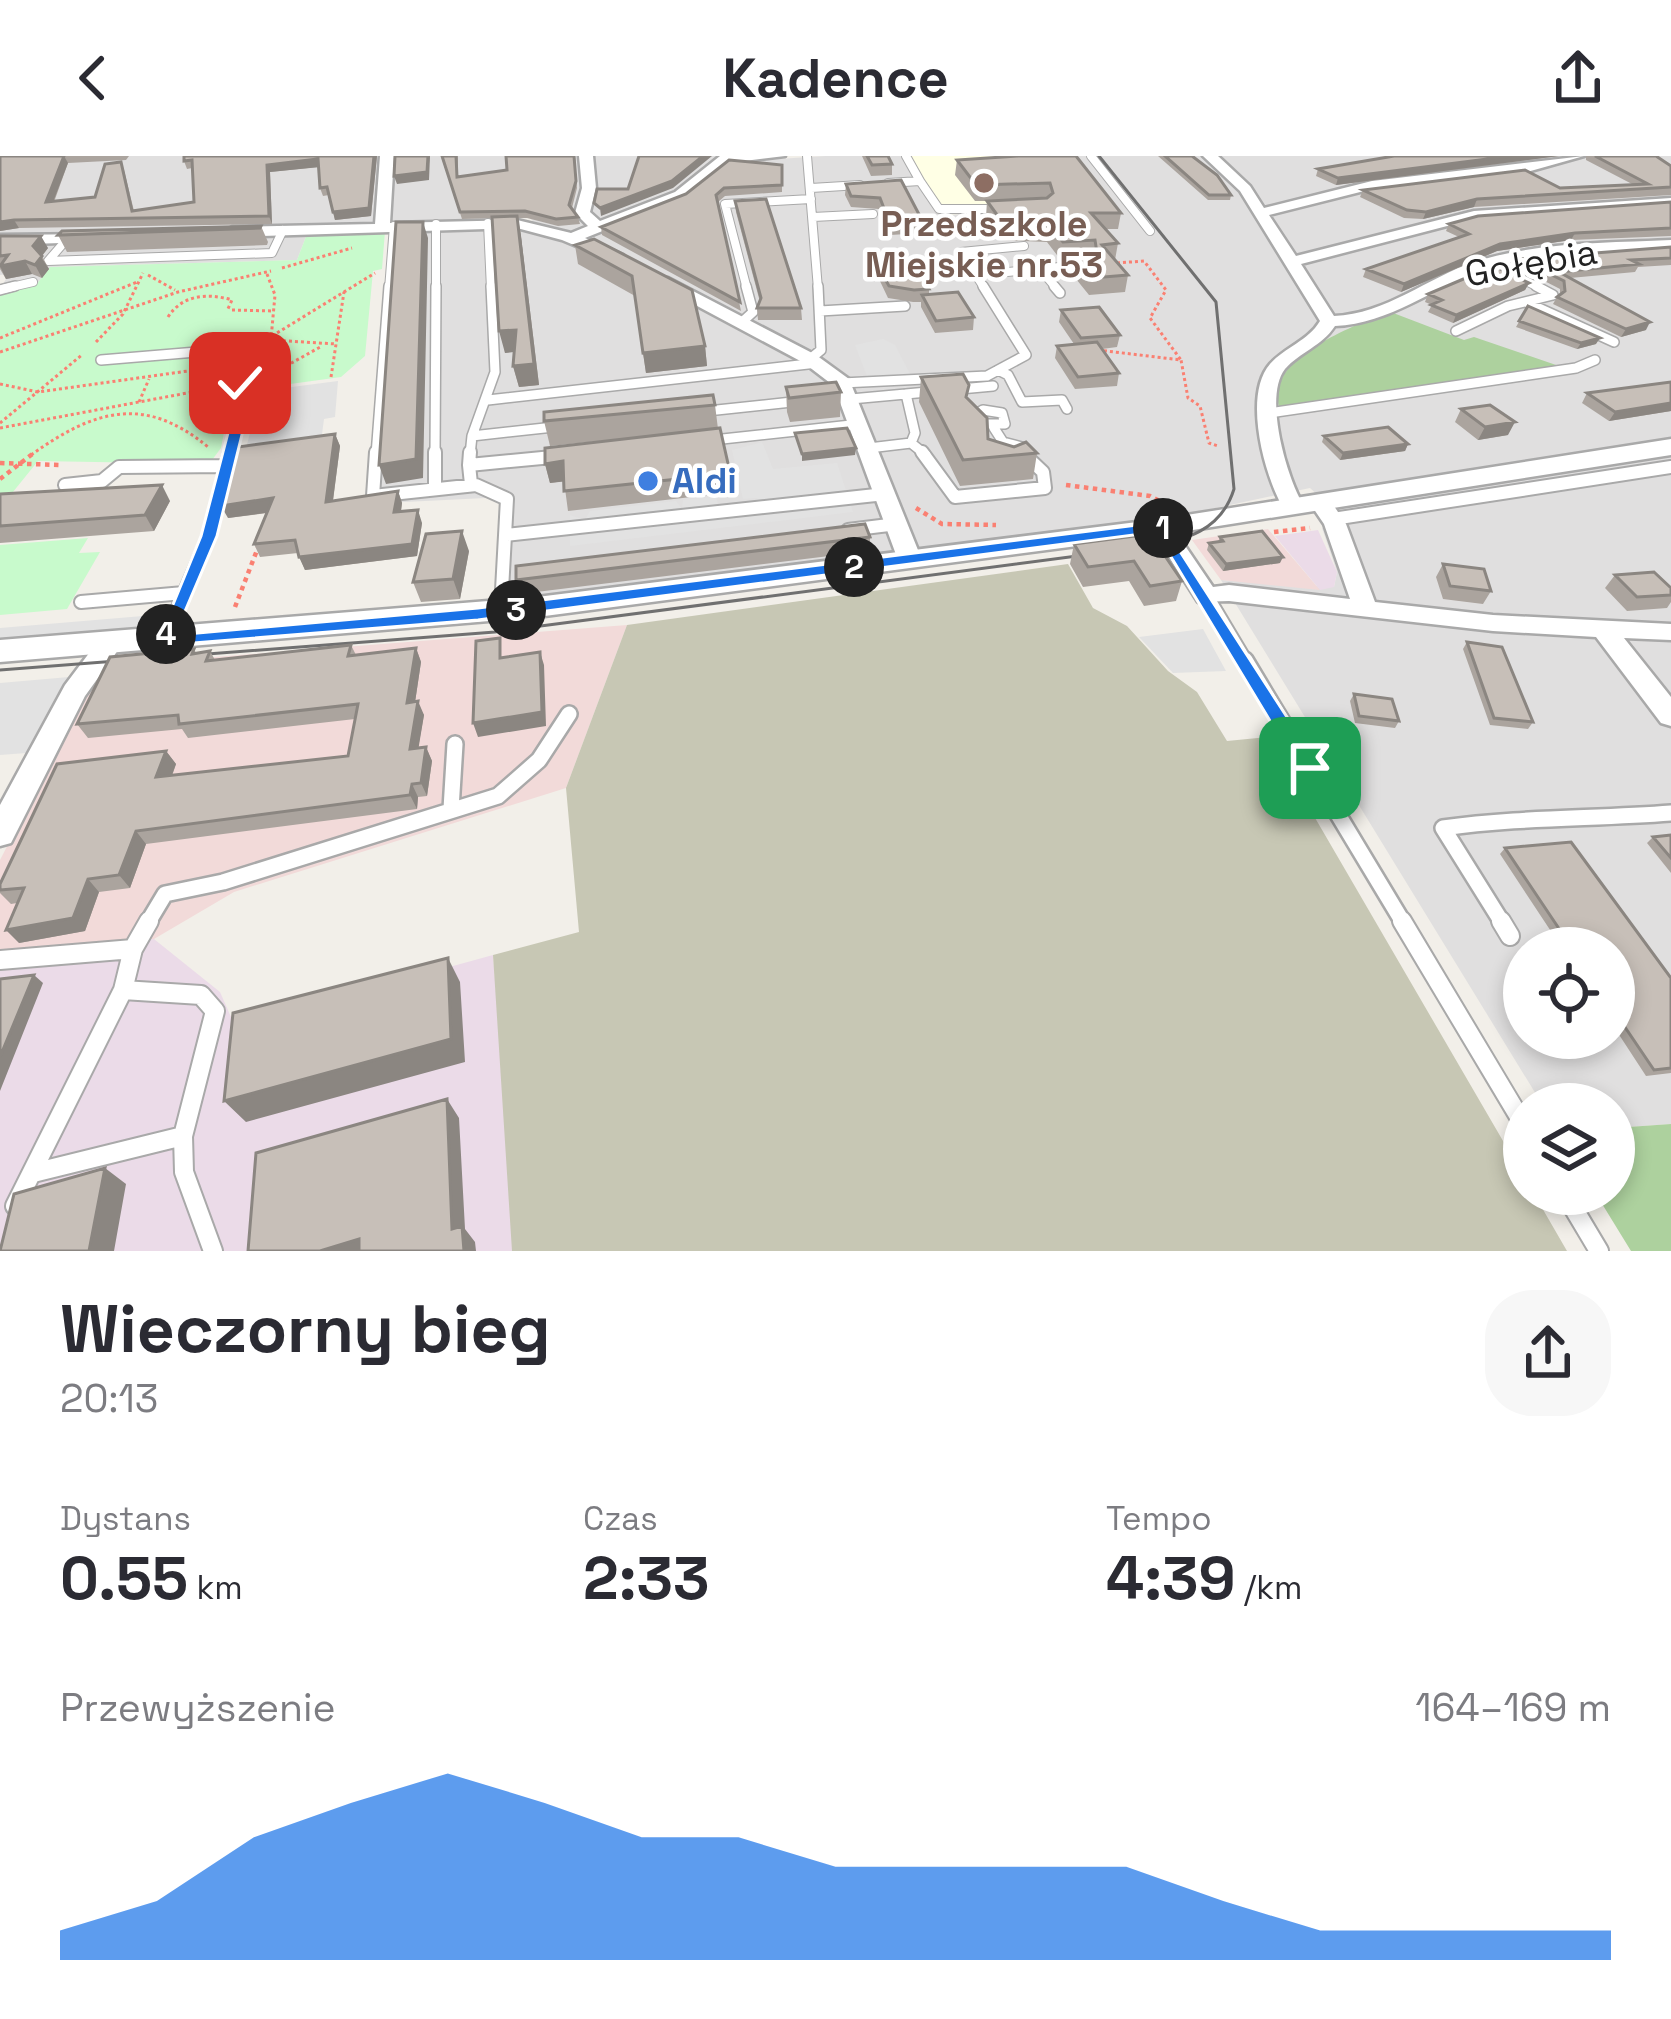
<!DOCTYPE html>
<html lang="pl">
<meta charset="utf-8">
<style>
:root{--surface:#fff;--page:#f7f7f7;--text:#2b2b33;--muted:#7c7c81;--accent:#1a73e8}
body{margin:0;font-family:"Space Grotesk",sans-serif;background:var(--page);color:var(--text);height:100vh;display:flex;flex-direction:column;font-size:45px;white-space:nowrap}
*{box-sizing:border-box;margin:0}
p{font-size:39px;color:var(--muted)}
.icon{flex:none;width:66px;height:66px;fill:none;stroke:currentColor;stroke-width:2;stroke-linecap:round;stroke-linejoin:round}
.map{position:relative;height:1095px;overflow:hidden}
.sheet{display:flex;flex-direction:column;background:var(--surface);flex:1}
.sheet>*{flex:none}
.buttons{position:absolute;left:1503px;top:771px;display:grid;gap:24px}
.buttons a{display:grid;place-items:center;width:132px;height:132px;border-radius:50%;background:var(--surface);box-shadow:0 6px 18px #0003;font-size:60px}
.pin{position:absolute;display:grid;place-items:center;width:102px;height:102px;color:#fff;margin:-51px;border-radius:24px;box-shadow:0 6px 18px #0006}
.km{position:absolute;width:60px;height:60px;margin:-30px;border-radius:50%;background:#222;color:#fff;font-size:33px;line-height:60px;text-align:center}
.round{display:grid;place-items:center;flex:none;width:126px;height:126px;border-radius:48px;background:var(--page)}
.head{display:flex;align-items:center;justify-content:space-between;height:204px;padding:0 60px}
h1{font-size:66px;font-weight:700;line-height:90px}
.stats{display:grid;grid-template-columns:repeat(3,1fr);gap:18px;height:204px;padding:12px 60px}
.stats div{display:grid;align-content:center}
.stats b{font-size:60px;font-weight:700}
.stats small{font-size:33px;font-weight:400}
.stats p{font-size:33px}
.chart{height:336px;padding:24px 60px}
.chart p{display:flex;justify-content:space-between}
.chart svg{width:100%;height:216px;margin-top:12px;fill:var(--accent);opacity:.7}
header{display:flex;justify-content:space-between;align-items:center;height:156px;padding:0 60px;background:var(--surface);font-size:54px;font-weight:700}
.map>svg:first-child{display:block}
.residential{fill:#e0dfdf;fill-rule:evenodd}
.commercial{fill:#f2dad9}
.industrial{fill:#ebdbe8}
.education{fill:#ffffe5}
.construction{fill:#c7c7b4}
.forest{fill:#add19e}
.park{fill:#c8facc}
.parking{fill:#e2e2e2}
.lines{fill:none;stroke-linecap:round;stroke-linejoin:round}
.service-far4-casing{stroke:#a9a9a9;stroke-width:10}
.service-far3-casing{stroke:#a9a9a9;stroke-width:12}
.service-far2-casing{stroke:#a9a9a9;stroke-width:16}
.service-far1-casing{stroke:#a9a9a9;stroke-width:20}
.service-casing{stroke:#a9a9a9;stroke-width:22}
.minor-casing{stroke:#a9a9a9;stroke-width:5}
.tertiary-casing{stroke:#a9a9a9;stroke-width:5}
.path-far1{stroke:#fa8072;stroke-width:3;stroke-dasharray:3 3;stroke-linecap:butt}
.path{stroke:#fa8072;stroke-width:4.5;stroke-dasharray:4.5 4.5;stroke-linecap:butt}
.service-far4{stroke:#fff;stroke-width:8}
.service-far3{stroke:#fff;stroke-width:9}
.service-far2{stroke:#fff;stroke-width:12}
.service-far1{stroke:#fff;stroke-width:15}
.service{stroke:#fff;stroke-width:18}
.minor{fill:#fff;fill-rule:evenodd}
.tertiary{fill:#fff;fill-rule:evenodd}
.tram{stroke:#707070;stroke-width:3}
.wall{fill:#aba49e}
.shaded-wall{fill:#8b8681}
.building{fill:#c7bfb8;stroke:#8b8681;stroke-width:3}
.route{fill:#1a73e8;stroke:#fff;stroke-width:3}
.education-dot{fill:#8d6e63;stroke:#fff;stroke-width:4.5}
.shop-dot{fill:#3f7fe0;stroke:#fff;stroke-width:4.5}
.labels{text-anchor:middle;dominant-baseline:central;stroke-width:9;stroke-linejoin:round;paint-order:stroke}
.far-education-label{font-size:36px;font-weight:bold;fill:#785e54;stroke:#fff}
.far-street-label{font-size:36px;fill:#222;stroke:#fff}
.far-shop-label{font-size:36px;font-weight:bold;fill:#366cbe;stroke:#fff;text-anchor:start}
</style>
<header><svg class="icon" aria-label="back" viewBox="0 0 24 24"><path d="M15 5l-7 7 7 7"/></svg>Kadence<svg class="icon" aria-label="share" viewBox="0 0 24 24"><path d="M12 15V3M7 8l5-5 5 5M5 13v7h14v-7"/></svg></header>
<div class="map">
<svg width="1671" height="1095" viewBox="0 0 1671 1095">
<rect width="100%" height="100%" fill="#f2efe9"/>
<path class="residential" d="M0 0H741L686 35 574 74H541L530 62 295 69 307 78 297 104 51 111 36 129 0 133 9 118 0 119Z
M825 0H1671V968L1614 972V948H1542L1221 424 1334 431 1337 416 1322 372 1348 367 1310 332 1178 360 500 451 506 341 364 348 399 72 491 69 571 81 652 54 731 6ZM1524 792H1614V882H1524Z"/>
<path class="commercial" d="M1268 373 1320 434 1221 424 1192 384Z
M627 469 566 632 234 736 154 783 0 794V704L100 510Z"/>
<path class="industrial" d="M1318 374 1337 416 1334 431 1320 434 1275 380Z
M154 783 220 836 235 870 493 799 517 1095H0V794Z"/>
<path class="education" d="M910 0H1028L1011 55 943 59Z"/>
<path class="construction" d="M1068 408 1093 452 1127 470 1168 515 1197 536 1227 585 1268 581 1524 1021V1038H1534L1567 1095H512L493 799 579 776 566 632 627 469Z"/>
<path class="forest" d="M1388 155 1464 184 1474 181 1559 210 1281 256C1258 203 1353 172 1388 155Z
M1671 968V1095H1631L1596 1038H1614V972Z"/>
<path class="park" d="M385 75 382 113 373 115 365 200 341 221 232 236 221 292 209 308 38 305 0 352V132L36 129 50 111 297 104 307 78Z
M88 382 79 397 100 396 67 453 0 459V389Z"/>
<path class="parking" d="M883 183 895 189 911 220H867L855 189Z
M338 225 335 261 324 263 321 286 245 296 261 235Z
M762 286 773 313 837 307 853 356 570 390V359L585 364 590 355 676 345 682 353 683 344 716 340 718 349 755 345 758 342 743 343 732 294Z
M143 460 136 472 0 484V472Z
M1203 473 1226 515 1173 517 1139 481Z
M69 521 26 597 0 599V527Z"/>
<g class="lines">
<defs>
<path id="service-far4" d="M807 0 818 133
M1091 0 1150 75
M920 25 939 53H1001
M888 27 920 25 906 0
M811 32 860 29
M813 61 873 58
M488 67 491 133
M68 82 48 105 272 97 283 74
M1490 107 1542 133
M1040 113 1088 108
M977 119 1040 113 1057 133
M3 133 33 126
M389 133 394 70
M436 133V68
M747 133 725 48 811 43
M985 133 961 96 1024 90"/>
<path id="service-far3" d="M1054 130 1060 137
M0 134 15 130
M1528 147 1614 186
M820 155 905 150
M742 166 753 156 746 130
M1456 175 1508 150 1553 139 1536 130
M810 203 821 194 818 130
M101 204 257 191 230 299
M998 214 1008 219 1022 246 1062 244 1067 253
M842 227 987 220 1026 199 983 130
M906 238 915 277 911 287
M851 243 993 230
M488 244 817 207
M983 254 1002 257 1005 268H975L971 261Z
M698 256 801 245
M1269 257 1576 212 1595 204
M994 272 1003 286 1022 291 1023 299
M472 280 495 216 491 130
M704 285 860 268
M869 292 911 287 926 299
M376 299 389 130
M435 299 436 130
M470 299 472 280 563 270"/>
<path id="service-far2" d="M376 296 373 340 476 329 507 343 502 434
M922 296 955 341 1045 332 1043 316 1025 299
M1022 296 1023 302
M469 309 470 296
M471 328 469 309 563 300
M65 329 102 325 119 311 227 310
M435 332V296
M1333 363 1671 311
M848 374 897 368
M505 379 885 338
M1207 440 1247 507
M81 446 184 437
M163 486 209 380 230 296"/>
<path id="service-far1" d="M1245 504 1404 768
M451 653 455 588
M147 768 165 738 223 726 498 640 539 604 569 558
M1503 768 1443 672C1519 661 1594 663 1671 657"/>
<path id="service" d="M1402 765 1524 969
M1501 765 1510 780
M0 804 133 793
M123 834 201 839 215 855 183 980 184 1016 213 1095
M33 1017 183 980
M1565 1038 1599 1095
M15 1050 123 834 133 793 149 765"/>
<path id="minor" d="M380 0H394L390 67 517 64 571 77 588 70 575 57 582 32 579 0H593L596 32 590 56 600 65 675 36 720 0H785L728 7 685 42 585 82 623 99 625 102 617 107 562 84 517 72 232 81 224 76 232 71 375 68Z
M1203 0H1218L1250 30 1264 52 1372 25 1584 0 1527 16 1372 33 1269 59 1296 100 1474 55 1671 42V50L1474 63 1301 108 1334 160C1386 158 1427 122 1474 106 1537 86 1606 87 1671 84V94C1610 96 1543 94 1484 114 1433 131 1390 168 1335 170 1322 190 1300 196 1285 213 1263 241 1287 323 1304 350L1293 357 1285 355C1265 323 1242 240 1270 208 1285 191 1308 185 1320 165L1240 35Z
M96 78V84L91 86 0 89V79Z
M656 122H668L816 199 849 223 922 404 918 409H902L898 404 834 230 804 207 656 128Z
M1320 339 1328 341 1346 368 1375 446 1493 459 1671 468V484L1624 482 1671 541V570L1661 567 1596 481 1493 475 1229 445 1198 446 1150 371 1153 366H1169L1213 431 1229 429 1350 443 1324 368 1309 346Z
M108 481 121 490 85 540 11 687 0 690V649L65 529 99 484Z"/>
<path id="tertiary" d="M1671 283V299L1161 379 537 461 0 506V484L537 441 1161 363Z"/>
</defs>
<use href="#service-far4" class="service-far4-casing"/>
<use href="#service-far3" class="service-far3-casing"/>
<use href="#service-far2" class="service-far2-casing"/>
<use href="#service-far1" class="service-far1-casing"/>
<use href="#service" class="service-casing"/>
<use href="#minor" class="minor-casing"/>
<use href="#tertiary" class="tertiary-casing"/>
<path class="path-far1" d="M1117 107 1144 105 1166 134 1150 162 1181 204
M282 112 352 92
M267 118 275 139 271 183
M148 119 175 134
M232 154 274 155
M168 161C183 138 208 137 232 144L227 155
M272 180 375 117
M0 182 137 126
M271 184 336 188
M96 186 123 158 143 117
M1098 194 1181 204 1188 242 1200 250 1209 287 1218 290
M0 196 178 136 271 115
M270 219 322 190
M331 221 344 136
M0 228 38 236 195 214
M139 246 149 223
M0 267 83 198
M0 272 230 229
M31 299C94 254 144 238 208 291"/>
<path class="path" d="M0 307 60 309
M0 323 35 296
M1066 329 1150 340 1165 348
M916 352 942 368 996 369
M1274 376 1310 372
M235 451 259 389"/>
<use href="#service-far4" class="service-far4"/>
<use href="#service-far3" class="service-far3"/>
<use href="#service-far2" class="service-far2"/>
<use href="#service-far1" class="service-far1"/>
<use href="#service" class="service"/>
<use href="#minor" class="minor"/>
<use href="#tertiary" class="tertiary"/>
<path class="tram" d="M0 514 495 476 1146 391C1186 384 1221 375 1234 333L1216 146 1099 0"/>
</g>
<path class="wall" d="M0 0H129L126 4 68 7 54 46 95 41 124 14 134 55 194 46 192 12 187 13 184 5 377 0 371 60 335 64 329 39 323 40 320 32 318 11 270 16 272 68 19 72 0 75Z
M441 0H458V21L507 14 575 0 577 32 572 52 578 61 580 68 558 70 527 62H518L521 80 539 229 519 231 513 210 514 195 505 197 492 62 462 63Z
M862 0H888L892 8V19L871 20Z
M1018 0 1121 57 1118 73H1106L1118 87 1115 104 1128 119 1125 136 1089 139 1072 118 1075 102 1060 103 1047 86 1001 84 986 61 987 45H992H975L955 19 957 4Z
M1158 0H1192L1231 39 1230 44H1208Z
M1394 0H1559L1336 29 1316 20 1318 13Z
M1586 0H1656L1671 10V39L1474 51 1423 63 1404 62 1360 41 1363 34 1560 32 1632 28 1586 4Z
M782 9V36L725 40 718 46 741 155 602 79 601 71Z
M901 24 923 66V77L890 79 879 53 851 51 845 39 846 28Z
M735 45 801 152 802 164H758L757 152 760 146 736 56Z
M1671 46V80L1571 84 1497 95 1401 136 1363 121 1366 113 1459 81 1446 75 1449 68Z
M261 70 268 86 267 89 67 96 58 79Z
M0 80 48 92 42 100 49 113 42 122 32 118 6 123 0 113Z
M594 83 705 190 707 210 646 217 635 140 578 108 575 89Z
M1671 91V109L1638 111 1635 116 1570 122 1646 174 1621 181 1553 148 1557 141 1560 138V133L1515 110 1519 103Z
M879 112 929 133V138L974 161 973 174 935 177 921 151V146H913L888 142 879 123Z
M1529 127 1525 134 1453 167 1428 156 1432 149 1425 146 1428 138Z
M1528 150 1596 188 1577 193 1516 171Z
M1061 154 1120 179 1117 191 1102 193 1119 217 1117 230 1075 233 1055 202 1057 190 1074 188 1059 166Z
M921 221 969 229 967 242 988 283 1037 297 1033 323 960 330 919 246Z
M1671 226V255L1609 265 1582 247 1587 237Z
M786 231 841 236 840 261 790 266 787 256Z
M715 249 718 273 730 331 718 338 568 355 564 325 550 327 545 308 629 282 550 290 544 265Z
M1461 253 1508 279 1478 284 1455 266Z
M335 278 340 290 333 345 398 335 402 347 401 355 422 367 417 400 305 414 298 397 260 401 254 388 267 357 228 362Z
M1324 280 1408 288 1405 295 1340 304 1322 286Z
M0 338 170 345 154 375 0 387Z
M1150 378 1182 425 1176 445 1144 450 1129 425 1083 431 1070 408 1074 388Z
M870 381V395L520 438 516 424Z
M1220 381 1280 407 1223 415 1207 394 1209 387 1218 386Z
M469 395 460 443 421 446 413 426Z
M1443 408 1491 435 1483 448 1443 443 1436 421Z
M1615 419 1671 432V446L1667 452 1627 455 1605 432Z
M1467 486 1533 566 1528 573 1490 569 1463 493Z
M351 489 356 499 416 492 421 506 415 546 424 559 418 592 426 591 432 605 427 640 418 641 417 653 146 688 130 732 99 736 85 775 19 787 17 747 11 748 0 737V728L166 595 176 608 172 620 348 600 355 563 188 582 182 573 88 582 77 568 194 493 196 497 210 495 215 504Z
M1354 538 1399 565 1395 572 1355 567 1350 545Z
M1671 679V717L1647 687 1653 681Z
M1505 692 1671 822V917L1646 920 1614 871V792H1562L1500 698Z"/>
<path class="shaded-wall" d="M64 0 68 7 50 54 46 46Z
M374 0H377L371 60 335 64 333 56Z
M428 0H430L429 24 397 28 394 20Z
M703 0H712L673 32 601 60 600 52Z
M1511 0H1559L1336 29 1338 22Z
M318 3 320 11 270 16 272 68 269 60 267 9Z
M1477 43 1474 51 1423 63 1426 56Z
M517 60 521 80 539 229 519 231 513 210 534 208Z
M14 64 19 72 0 75V66Z
M423 66 428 82 423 322 386 328 379 309Z
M1575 77 1571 84 1497 95 1401 136 1404 128 1500 88Z
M41 80 48 92 41 101 49 113 42 122 35 109 33 90Z
M25 105 32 118 6 123 0 110Z
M1529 127 1525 134 1453 167 1456 159Z
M1650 166 1646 174 1621 181 1626 173Z
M516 174 521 195 505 197 499 175Z
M1600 182 1596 188 1577 193 1581 187Z
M705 190 707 210 646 217 643 197Z
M1671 247V255L1609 265 1615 256Z
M1515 266 1508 279 1478 284 1485 271Z
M335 278 340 290 331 359 326 346Z
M1408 288 1405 295 1340 304 1343 297Z
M856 292 855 299 802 305V298Z
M563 305 568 325 550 327 545 308Z
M729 312 730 331 718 338 716 319Z
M162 329 170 345 154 375 145 359Z
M398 335 402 347 399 369 394 356Z
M273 342 279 355 228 362 221 350Z
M418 354 422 367 417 400 305 414 299 401Z
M462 375 469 395 460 443 453 423Z
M1283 401 1280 407 1223 415 1226 408Z
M416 492 421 506 413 560 407 547Z
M540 496 544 509 546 570 478 581 473 567Z
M418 545 424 559 416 607 410 593Z
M426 591 432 605 427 640 421 627Z
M166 595 176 608 166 635 156 621Z
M412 628 418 641 417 653 410 639Z
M136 675 146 688 130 732 119 719Z
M88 723 99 736 85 775 19 787 6 774Z
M448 802 460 826 465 906 246 966 224 945Z
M34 819 43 827 0 935V901Z
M447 943 459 962 465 1073 475 1086 476 1095H464L452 1073Z
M105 1012 126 1028 114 1095H89Z
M359 1083 371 1095H320Z"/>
<path class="building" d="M0 0H64L46 46 95 41 105 8 121 6 132 55 194 46 192 4 184 5V0H374L369 52 333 56 327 31 320 32 318 3 267 9 269 60 14 64 0 66Z
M395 0H428L427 16 394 20Z
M442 0H456L457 21 507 14 506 0H574L576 25 569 49 578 61 556 63 525 55 460 56Z
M639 0H703L672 25 600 52 594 47 597 33H628Z
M867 0H888L892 8 872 9Z
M1018 0H1076L1121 57H1091L1118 87 1102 89 1128 119 1092 122 1075 101 1097 97 1095 84 1063 86 1049 70 1003 67 987 45 1047 42 1053 37 1050 27 976 29 957 4Z
M1165 0H1192L1217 19 1231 39H1209Z
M1394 0H1511L1338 22 1318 13Z
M1595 0H1656L1671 10V31L1477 43 1426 56 1407 54 1363 34 1525 14 1560 32 1648 28Z
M729 4 782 9V29L724 32 716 39 740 146 601 71 686 38Z
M901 24 923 66 890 68 880 42 851 40 846 28Z
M766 43 801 152H757L761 142 735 45Z
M1671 46V72L1575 77 1500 88 1404 128 1366 113 1469 78 1449 68 1478 60Z
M517 60 534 208 513 210 516 174 499 175 492 61Z
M396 66H423L416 303 379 309Z
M261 70 260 72 58 79 62 75Z
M0 80H41L33 90 42 100 35 109 25 105 0 110 8 99 0 100Z
M594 83 692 134 705 190 643 197 632 120 575 89Z
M1671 91V102L1631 104 1639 108 1559 116 1650 166 1626 173 1557 141 1565 135 1564 125 1519 103Z
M915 109 929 133 914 134 889 130 879 112Z
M1494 110 1529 127 1456 159 1431 149 1442 144 1428 138Z
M958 136 974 161 936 165 922 139Z
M1528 150 1600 182 1581 187 1519 165Z
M1099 151 1120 179 1081 182 1061 154Z
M1097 186 1119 217 1078 221 1057 190Z
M963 218 969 229 966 241 987 262 988 283 1014 291 1026 286 1037 297 963 304 921 221Z
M836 226 841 236 789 242 786 231Z
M1671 226V247L1615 256 1587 237Z
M713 239 715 249 544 265V256Z
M1490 249 1515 266 1485 271 1461 253Z
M1388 271 1408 288 1343 297 1324 280Z
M720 272 729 312 716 319 564 335 563 305 545 308V292Z
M847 272 856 292 802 298 795 277Z
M335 278 326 346 398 335 394 356 418 354 412 388 299 401 295 384 254 388 273 342 221 350 238 291Z
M162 329 145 359 0 370V338Z
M865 368 870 381 516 424V410Z
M462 375 453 423 413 426 426 378Z
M1262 375 1283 401 1226 408 1209 387 1223 385 1220 381Z
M1150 378 1182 425 1150 430 1134 405 1088 411 1074 388Z
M1443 408 1484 413 1491 435 1450 430Z
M1654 416 1671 432V439L1637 441 1615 419Z
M500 482V502L540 496 542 556 473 567 476 485Z
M1467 486 1502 491 1533 566 1494 562Z
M351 489 348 500 416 492 407 547 418 545 410 593 426 591 421 627 412 628 410 639 136 675 119 719 88 723 73 762 6 774 24 732 0 734V728L57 608 166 595 156 621 348 600 358 548 179 568 178 559 77 568 110 501 194 493 192 498 210 495 206 505Z
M1354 538 1392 543 1399 565 1359 560Z
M1671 679V702L1653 681Z
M1571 686 1671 822V912L1654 914 1614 855V792H1572L1505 692Z
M448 802 451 883 224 945 233 857Z
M34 819 0 901V823Z
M447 943 452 1073 462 1070 464 1095H359V1083L320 1095H248L256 997Z
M105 1012 89 1095H0L14 1038Z"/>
<path class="route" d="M248 222 255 226 217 380 175 479 478 452 1161 366 1320 612 1310 620 1302 618 1156 376 478 464 156 490 201 380 240 231 233 227Z"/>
<circle class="education-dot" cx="984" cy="27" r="12"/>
<circle class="shop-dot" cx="648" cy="325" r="12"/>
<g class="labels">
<g class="far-education-label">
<text x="984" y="68">Przedszkole<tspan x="984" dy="41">Miejskie nr.53</tspan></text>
</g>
<g class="far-street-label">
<text transform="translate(1531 107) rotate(-10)">Gołębia</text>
</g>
<g class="far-shop-label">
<text x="672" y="325">Aldi</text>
</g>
</g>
</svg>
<div class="buttons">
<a><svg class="icon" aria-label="locate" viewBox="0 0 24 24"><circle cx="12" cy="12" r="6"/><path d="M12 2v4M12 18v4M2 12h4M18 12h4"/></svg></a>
<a><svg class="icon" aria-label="layers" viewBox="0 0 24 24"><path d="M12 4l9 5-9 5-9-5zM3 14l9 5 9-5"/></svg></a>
</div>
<div class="pin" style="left:1310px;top:612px;background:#1e9e55"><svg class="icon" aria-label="arrive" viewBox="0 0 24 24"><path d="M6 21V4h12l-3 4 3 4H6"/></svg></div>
<div class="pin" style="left:240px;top:227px;background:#d93025"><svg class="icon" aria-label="check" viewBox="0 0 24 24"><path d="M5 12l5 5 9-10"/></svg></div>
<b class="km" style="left:1163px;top:372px">1</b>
<b class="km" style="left:854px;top:411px">2</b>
<b class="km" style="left:516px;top:454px">3</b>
<b class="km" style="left:166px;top:478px">4</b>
</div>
<section class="sheet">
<div class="head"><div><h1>Wieczorny bieg</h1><p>20:13</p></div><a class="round"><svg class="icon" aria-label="share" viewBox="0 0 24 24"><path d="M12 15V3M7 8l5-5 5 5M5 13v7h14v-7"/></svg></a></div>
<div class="stats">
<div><p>Dystans</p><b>0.55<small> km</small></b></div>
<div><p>Czas</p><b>2:33</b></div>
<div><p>Tempo</p><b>4:39<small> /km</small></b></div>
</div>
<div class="chart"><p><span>Przewyższenie</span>164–169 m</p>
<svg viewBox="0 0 160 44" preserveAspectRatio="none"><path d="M0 44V38L10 32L20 19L30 12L40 6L50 12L60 19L70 19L80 25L90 25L100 25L110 25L120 32L130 38L140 38L150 38L160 38V44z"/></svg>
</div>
</section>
